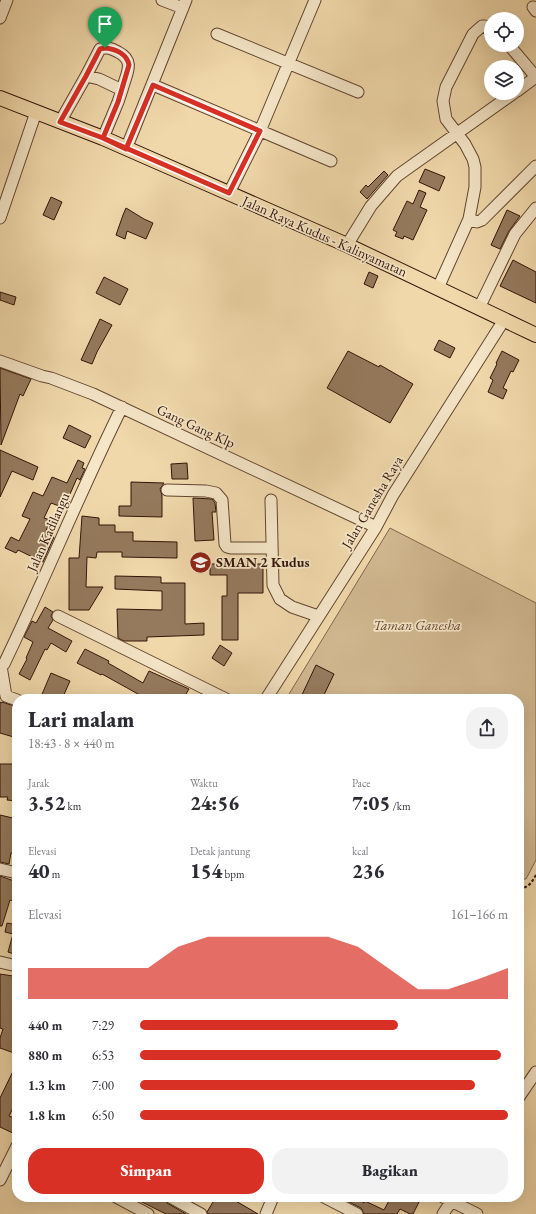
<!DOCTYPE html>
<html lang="id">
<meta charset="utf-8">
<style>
:root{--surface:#fff;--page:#f2f2f3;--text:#2b2b33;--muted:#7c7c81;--accent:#d93025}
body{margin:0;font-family:"EB Garamond",serif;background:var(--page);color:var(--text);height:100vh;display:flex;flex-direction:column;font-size:15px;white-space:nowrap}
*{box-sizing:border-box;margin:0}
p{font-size:13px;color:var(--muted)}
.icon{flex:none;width:22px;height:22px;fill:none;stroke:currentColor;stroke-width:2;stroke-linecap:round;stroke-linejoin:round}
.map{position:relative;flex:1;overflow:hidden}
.sheet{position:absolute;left:12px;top:694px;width:512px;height:508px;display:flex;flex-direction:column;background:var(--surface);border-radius:16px;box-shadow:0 4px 16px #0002}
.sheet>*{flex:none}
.buttons{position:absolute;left:484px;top:12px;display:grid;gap:8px}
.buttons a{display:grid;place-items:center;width:40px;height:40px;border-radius:50%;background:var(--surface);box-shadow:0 4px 16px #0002;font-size:20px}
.pin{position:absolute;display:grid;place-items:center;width:34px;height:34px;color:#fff;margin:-41px -17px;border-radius:50% 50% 50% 0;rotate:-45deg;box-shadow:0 0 4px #0007}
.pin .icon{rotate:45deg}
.round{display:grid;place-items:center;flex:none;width:42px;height:42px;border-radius:16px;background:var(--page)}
.overview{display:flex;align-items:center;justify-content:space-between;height:68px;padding:0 16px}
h1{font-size:22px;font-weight:800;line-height:30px}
.stats{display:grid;grid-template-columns:repeat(3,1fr);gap:6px;height:68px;padding:4px 16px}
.stats div{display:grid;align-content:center}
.stats b{font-size:20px;font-weight:800}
.stats small{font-size:11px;font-weight:400}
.stats p{font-size:11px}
.chart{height:112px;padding:8px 16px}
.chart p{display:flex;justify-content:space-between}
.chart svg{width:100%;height:72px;margin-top:4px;fill:var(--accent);opacity:.7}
.cta{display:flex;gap:8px;margin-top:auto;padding:8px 16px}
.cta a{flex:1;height:46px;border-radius:16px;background:var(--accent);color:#fff;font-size:16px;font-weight:800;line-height:46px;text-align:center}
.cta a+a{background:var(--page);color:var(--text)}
ul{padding:0 16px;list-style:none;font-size:13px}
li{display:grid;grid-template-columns:64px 48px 1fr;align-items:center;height:30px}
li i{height:10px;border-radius:5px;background:var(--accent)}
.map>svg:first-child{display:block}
.green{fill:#d0b78f;stroke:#82664c}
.building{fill:#957a5d;stroke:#331509}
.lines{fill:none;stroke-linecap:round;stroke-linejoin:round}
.minor-casing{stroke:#624631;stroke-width:13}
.major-casing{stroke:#331509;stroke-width:16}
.path{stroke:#331509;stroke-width:2;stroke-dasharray:3 2;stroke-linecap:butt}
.minor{stroke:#f5e6c8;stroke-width:11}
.major{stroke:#f0d8aa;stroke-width:14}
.route-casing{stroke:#fff;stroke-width:8}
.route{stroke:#d93025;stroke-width:5}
.labels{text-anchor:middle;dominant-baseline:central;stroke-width:3.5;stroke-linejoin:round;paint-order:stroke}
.street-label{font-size:14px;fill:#331509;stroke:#f5e6c8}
.poi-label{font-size:14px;font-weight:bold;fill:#331509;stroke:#f5e6c8;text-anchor:start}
.park-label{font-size:14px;font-style:italic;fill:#624631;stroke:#f5e6c8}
</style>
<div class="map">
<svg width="536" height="1214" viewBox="0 0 536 1214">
<rect width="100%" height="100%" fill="#f0d8aa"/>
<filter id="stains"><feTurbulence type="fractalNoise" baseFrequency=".005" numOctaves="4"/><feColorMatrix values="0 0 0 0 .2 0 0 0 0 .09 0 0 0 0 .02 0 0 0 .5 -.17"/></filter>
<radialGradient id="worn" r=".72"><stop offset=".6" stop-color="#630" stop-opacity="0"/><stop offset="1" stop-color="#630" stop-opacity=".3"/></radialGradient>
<path class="green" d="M390 528 536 603V860L526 879H519V699H286Z"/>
<path class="building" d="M425 169 445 177 439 191 419 182Z
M384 171 388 175 367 199 360 192 366 185 368 187Z
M419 190 426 193 420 207 427 210 413 240 404 236 403 239 395 236 397 232 393 230 407 201 413 204Z
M51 197 62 202 54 220 43 215Z
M126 208 144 219 153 223 146 239 127 231 125 239 116 235 123 215Z
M507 210 520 216 509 231 500 249 491 245Z
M513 260 536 272V303L500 286Z
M369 272 378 276 373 288 364 284Z
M104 277 128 289 120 305 96 293Z
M0 292 16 297 14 305 0 300Z
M100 319 112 325 97 352 92 364 81 360Z
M439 340 455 348 450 358 434 350Z
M348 351 379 367 380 365 413 384 390 423 327 388Z
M502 351 519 360 513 372 511 371 503 388 507 390 503 399 488 392 493 380 490 378 497 364 496 363Z
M0 368 31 379 23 396 20 394 1 445Z
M69 425 91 436 85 448 63 438Z
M0 450 38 467 33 480 12 471 0 497Z
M78 460 84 463 82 468 85 469 80 480 77 478 67 501 70 502 67 509 51 503 44 518 50 520 45 534 54 537 43 562 18 550 16 553 5 548 11 537 19 541 30 519 22 516 33 492 43 496 52 477 67 483Z
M187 463 188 479H172L171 464Z
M131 482 164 483 160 489 162 495V517L119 516V506H131Z
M193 498 212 499 215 503 216 512H212L214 540 195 541Z
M82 516 99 518V525H115V532H133V541L177 542V558L122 557V552H97L96 558 87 557 86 587H103L89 610H69V558H79Z
M210 564H263V593H238V640H222V596H227V575H210Z
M115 576 161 577V583H185V624L204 623V635L147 637V641H124L118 638 117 609 162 610V591L115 589Z
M45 607 53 612 51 616 53 620 48 628 72 641 66 652 51 643 47 650 45 649 30 680 19 674 27 659 26 658 33 642 24 637 32 621 36 623Z
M220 645 232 653 224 666 212 658Z
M85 649 109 661 108 663 143 683 149 671 189 689 183 699H147L102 674 101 675 77 663Z
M316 665 334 674 322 699H300Z
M51 673 70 681 62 699H40Z
M0 702 2 703V702L17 707V738L0 733Z
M0 764H15L17 801 7 800 8 797H0Z
M0 815 17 819V854L11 853 9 864 0 862Z
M0 876 17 882V902L10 900 2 926H0Z
M7 923 17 925V955L8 952 13 934 5 932Z
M0 974 13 976 12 979 17 980V1054L0 1048V1038L3 1029 0 1028Z
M17 1063V1100L9 1116 17 1119V1135L0 1127V1098Z
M132 1197H163L167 1203 186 1214H166Z
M216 1197H229L258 1214H208L207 1212Z
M339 1197H355L364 1203 365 1201 384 1210 391 1197H409L419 1202 413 1214H410L400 1209 397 1214H364L361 1208Z"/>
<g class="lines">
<defs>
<path id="minor" d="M162 0 183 8
M533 7 536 11
M0 18 7 0
M217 34 358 92
M509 45 536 77
M86 76 100 49C107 47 111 48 118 52 136 61 126 74 122 90
M153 85 331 161
M517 91 536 77
M60 122 86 76 99 79 122 90 118 102 103 138
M126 149 186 0
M229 193 260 131 315 0
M0 218 36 112
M469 219 477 222 482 220 536 166
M347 245 371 206 397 176 514 93
M438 288 469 219 475 187V167L473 159 465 144 446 119 443 101 446 87 473 34 482 26H485L491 31
M479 308 515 234 536 208
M0 361 42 376 51 378 93 394 376 527
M167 490 206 491 216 493 222 500 225 544 227 547 231 548H272
M271 500 273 585 280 599 292 607 318 616
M58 616 226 699
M0 666 4 664C45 579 80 492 122 407
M1 666 6 696 17 700
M266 699 376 527 393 495 504 320
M0 869 17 873
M0 962 17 966
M519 1097 536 1072
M0 1180 17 1146
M116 1197 148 1214
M170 1197 201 1214
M324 1197 357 1214
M443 1197 477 1214
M266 1214 273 1197
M443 1214 454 1197"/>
<path id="major" d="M0 98 103 138 347 245 536 335"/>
</defs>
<use href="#minor" class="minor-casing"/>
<use href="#major" class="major-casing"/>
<path class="path" d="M519 888C529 888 531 883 536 875"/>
<use href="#minor" class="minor"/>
<use href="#major" class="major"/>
</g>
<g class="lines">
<defs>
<path id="route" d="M105 48C116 49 127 54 129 65L118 102 103 138 229 193 260 131 153 85 126 149 103 138 60 122 86 76 100 49 105 48"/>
</defs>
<use href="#route" class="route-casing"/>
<use href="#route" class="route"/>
</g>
<defs>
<symbol id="school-disc" viewBox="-11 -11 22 22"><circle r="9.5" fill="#8f2418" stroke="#f5e6c8"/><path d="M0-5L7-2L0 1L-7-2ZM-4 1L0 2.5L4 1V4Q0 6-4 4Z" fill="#fff"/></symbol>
</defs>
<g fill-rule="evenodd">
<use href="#school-disc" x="188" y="550" width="25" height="25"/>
</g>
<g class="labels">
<g class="street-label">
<text transform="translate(325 236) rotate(24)">Jalan Raya Kudus - Kalinyamatan</text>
<text transform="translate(196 426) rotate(25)">Gang Gang Klp</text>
<text transform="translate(372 502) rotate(-59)">Jalan Ganesha Raya</text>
<text transform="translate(48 532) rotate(-66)">Jalan Kadilangu</text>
</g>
<g class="poi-label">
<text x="216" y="562">SMAN 2 Kudus</text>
</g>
<g class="park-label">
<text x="417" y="625">Taman Ganesha</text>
</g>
</g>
<rect width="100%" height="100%" filter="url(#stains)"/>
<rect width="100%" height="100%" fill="url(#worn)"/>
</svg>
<div class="buttons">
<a><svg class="icon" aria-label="locate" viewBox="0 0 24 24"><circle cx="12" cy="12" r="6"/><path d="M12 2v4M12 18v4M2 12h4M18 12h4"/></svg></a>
<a><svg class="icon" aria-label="layers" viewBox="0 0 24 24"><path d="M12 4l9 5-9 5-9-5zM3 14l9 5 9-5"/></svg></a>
</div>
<div class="pin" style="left:105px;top:48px;background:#1e9e55"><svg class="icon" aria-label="arrive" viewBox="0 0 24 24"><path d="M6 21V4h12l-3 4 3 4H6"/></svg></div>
<section class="sheet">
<div class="overview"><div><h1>Lari malam</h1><p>18:43 · 8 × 440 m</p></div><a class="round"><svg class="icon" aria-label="share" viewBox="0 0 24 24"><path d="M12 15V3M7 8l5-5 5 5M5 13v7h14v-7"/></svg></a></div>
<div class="stats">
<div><p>Jarak</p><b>3.52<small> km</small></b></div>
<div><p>Waktu</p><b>24:56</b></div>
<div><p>Pace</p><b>7:05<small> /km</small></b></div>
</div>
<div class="stats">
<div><p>Elevasi</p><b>40<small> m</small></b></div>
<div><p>Detak jantung</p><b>154<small> bpm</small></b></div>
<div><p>kcal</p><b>236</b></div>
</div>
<div class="chart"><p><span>Elevasi</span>161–166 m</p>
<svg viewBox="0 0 160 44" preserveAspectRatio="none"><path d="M0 44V25L10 25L20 25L30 25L40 25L50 12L60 6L70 6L80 6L90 6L100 6L110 12L120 25L130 38L140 38L150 32L160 25V44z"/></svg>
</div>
<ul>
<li><b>440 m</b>7:29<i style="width:70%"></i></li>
<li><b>880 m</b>6:53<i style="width:98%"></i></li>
<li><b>1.3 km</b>7:00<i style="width:91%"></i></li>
<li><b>1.8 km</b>6:50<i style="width:100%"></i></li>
</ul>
<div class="cta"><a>Simpan</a><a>Bagikan</a></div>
</section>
</div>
